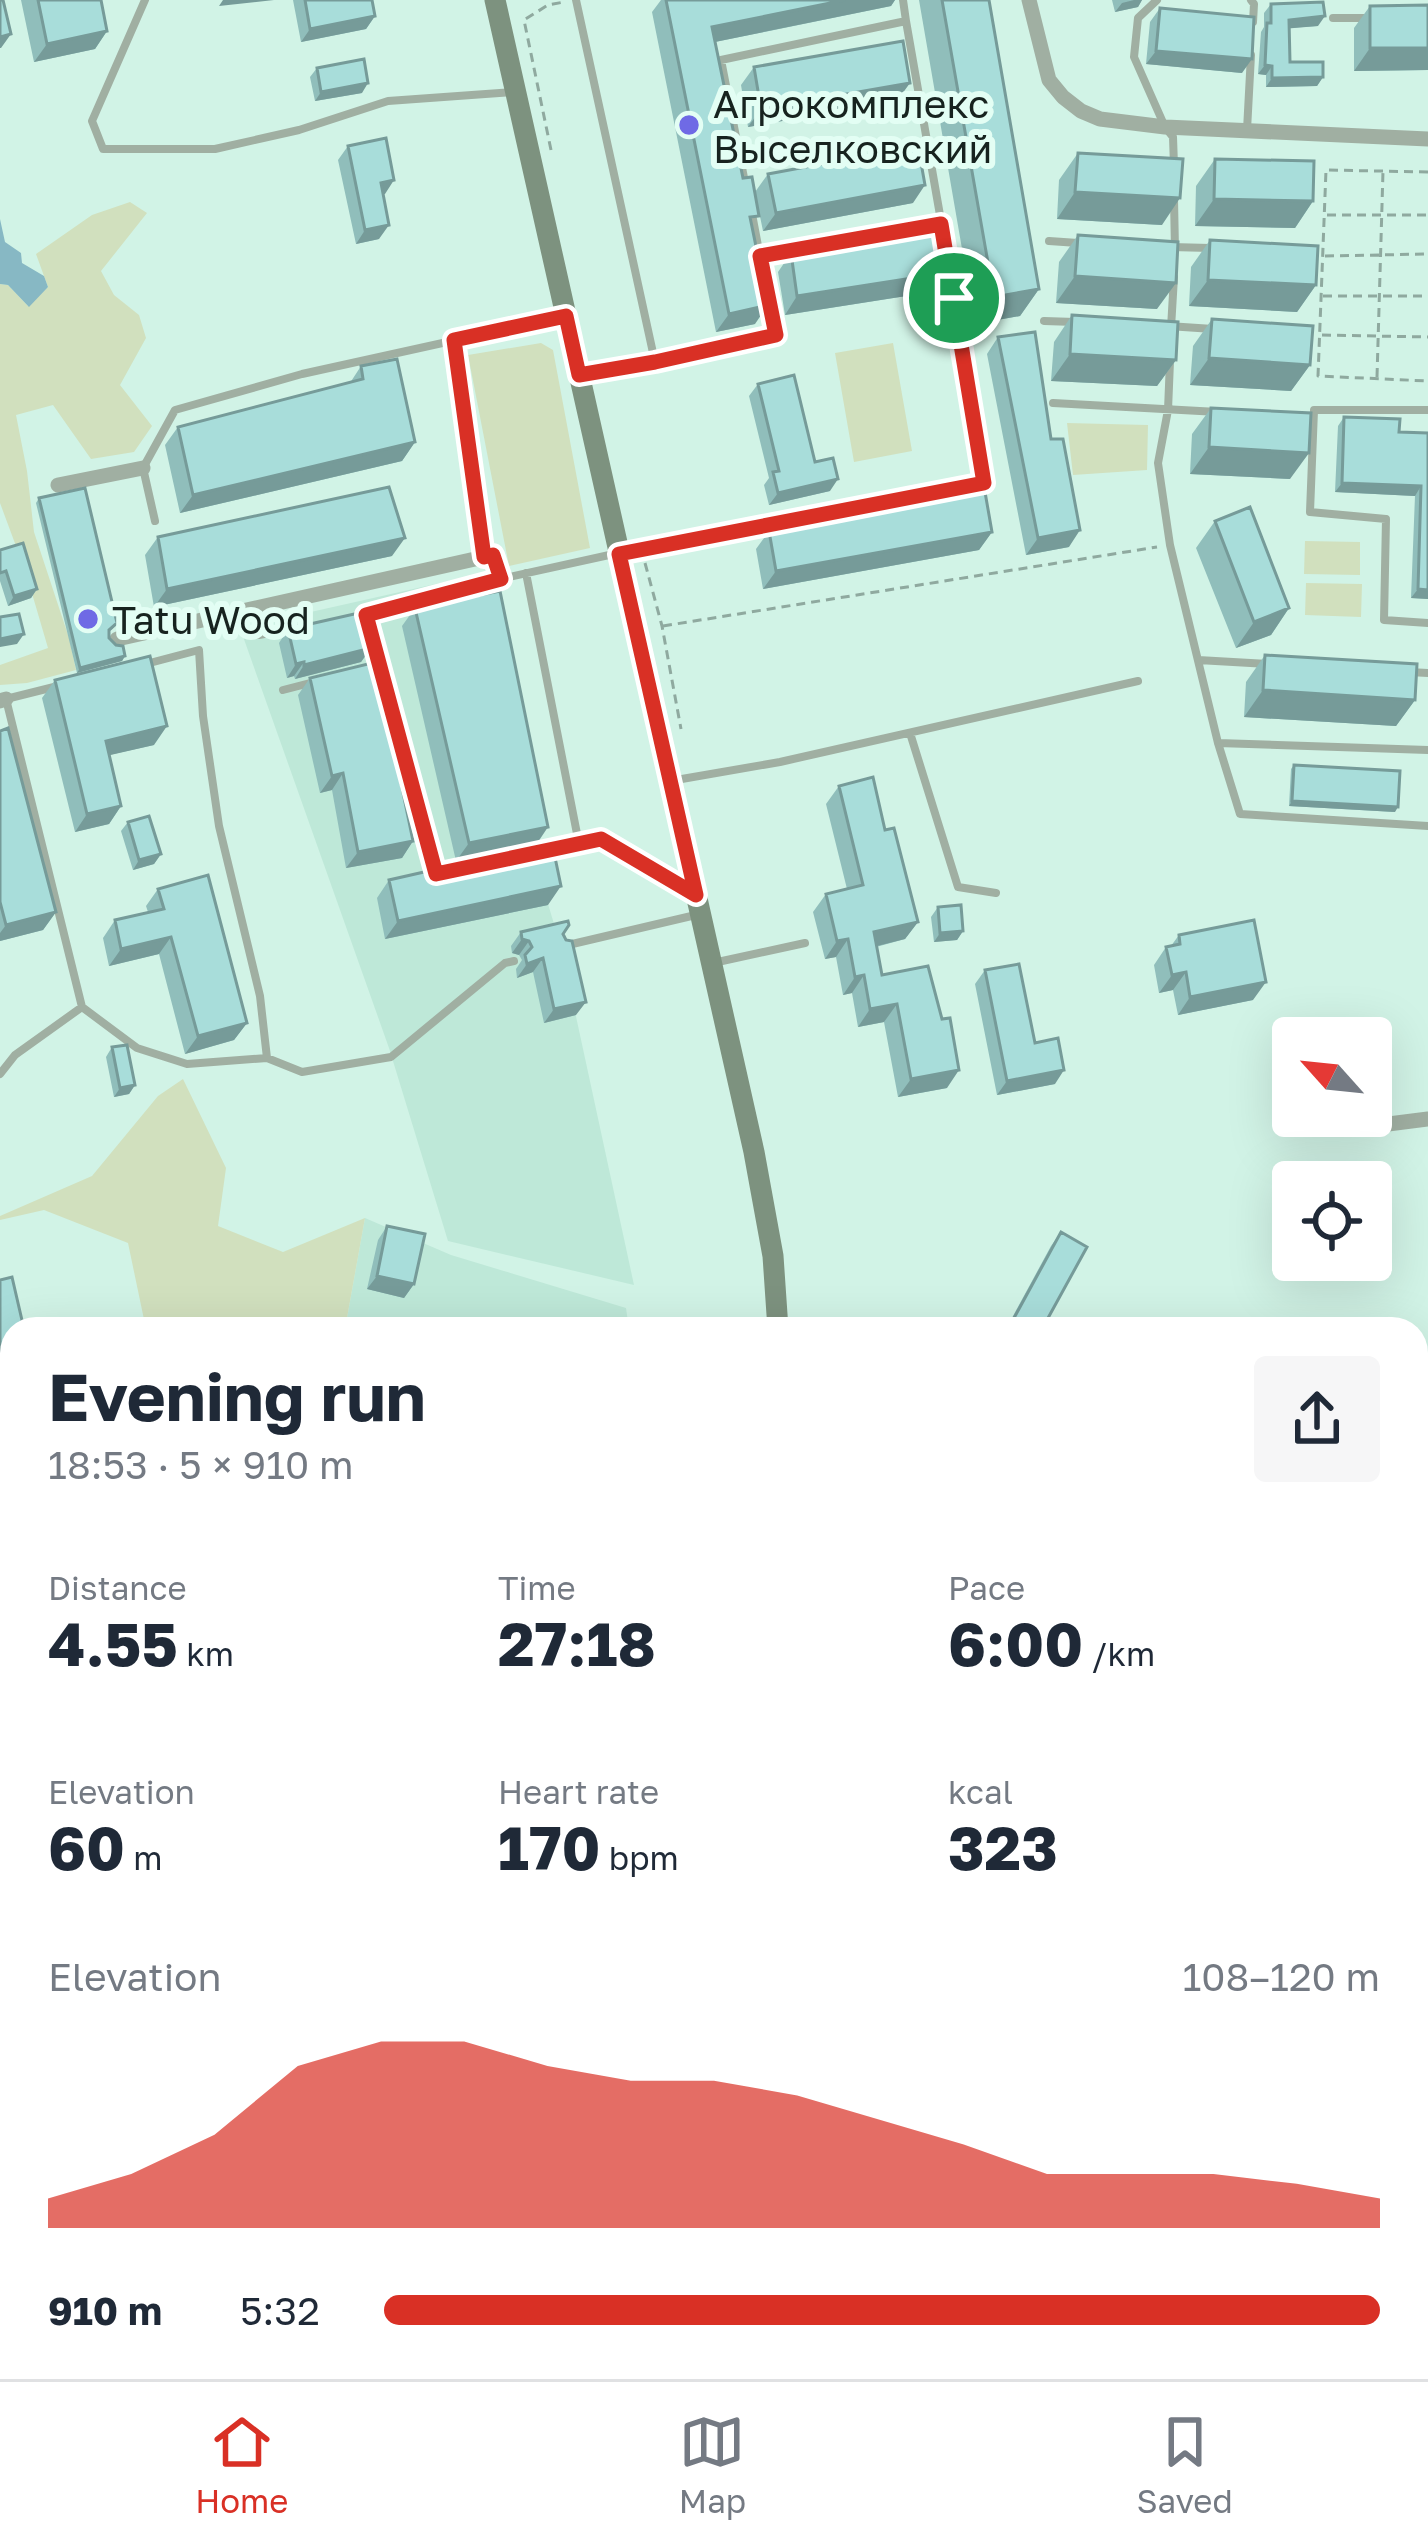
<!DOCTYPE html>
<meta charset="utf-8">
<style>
:root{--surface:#fff;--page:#f6f6f7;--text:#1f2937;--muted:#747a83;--line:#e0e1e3;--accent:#d93025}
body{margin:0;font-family:"Golos Text",sans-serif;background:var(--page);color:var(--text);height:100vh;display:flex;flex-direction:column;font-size:45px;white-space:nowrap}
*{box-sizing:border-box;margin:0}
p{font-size:39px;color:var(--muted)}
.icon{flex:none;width:66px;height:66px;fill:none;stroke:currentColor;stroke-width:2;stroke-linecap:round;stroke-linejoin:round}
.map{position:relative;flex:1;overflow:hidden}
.side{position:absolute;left:0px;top:1317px;width:1428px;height:1062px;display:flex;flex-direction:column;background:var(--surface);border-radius:36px 36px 0 0;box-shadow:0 12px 48px #0002}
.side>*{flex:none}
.needle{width:78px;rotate:297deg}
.buttons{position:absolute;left:1272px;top:1017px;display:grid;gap:24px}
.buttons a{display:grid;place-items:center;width:120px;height:120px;border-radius:12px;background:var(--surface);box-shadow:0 12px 48px #0002;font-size:60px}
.pin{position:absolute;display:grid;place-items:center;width:102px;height:102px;color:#fff;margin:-51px;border:6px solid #fff;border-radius:50%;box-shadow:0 3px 12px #0007}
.round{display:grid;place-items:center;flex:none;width:126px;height:126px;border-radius:12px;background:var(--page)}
.headline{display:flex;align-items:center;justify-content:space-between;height:204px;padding:0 48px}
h1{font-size:66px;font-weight:700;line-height:90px}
.figures{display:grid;grid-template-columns:repeat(3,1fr);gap:18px;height:204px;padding:12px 48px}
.figures div{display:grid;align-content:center}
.figures b{font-size:60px;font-weight:700}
.figures small{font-size:33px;font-weight:400}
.figures p{font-size:33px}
.chart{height:336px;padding:24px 48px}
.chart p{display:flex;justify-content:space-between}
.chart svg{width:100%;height:216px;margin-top:12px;fill:var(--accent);opacity:.7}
ul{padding:0 48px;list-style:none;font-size:39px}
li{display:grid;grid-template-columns:192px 144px 1fr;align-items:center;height:90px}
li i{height:30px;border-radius:15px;background:var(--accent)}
.tabs{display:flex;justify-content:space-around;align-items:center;height:168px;border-top:3px solid var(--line);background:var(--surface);font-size:33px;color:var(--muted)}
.tabs a{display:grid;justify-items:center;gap:6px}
.tabs .current{color:var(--accent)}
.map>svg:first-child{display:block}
.built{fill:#bee8d8}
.green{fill:#d1e0be}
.water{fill:#87b8c4}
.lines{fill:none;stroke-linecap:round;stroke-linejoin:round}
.stream{stroke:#87b8c4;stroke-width:6}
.path{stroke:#8fa99f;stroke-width:3;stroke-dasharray:9 6;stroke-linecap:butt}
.lane{stroke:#a0afa2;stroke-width:8}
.street{stroke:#a0afa2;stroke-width:15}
.secondary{stroke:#7d927f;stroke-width:21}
.wall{fill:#90bebb}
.shaded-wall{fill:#769b99}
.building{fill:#a8ddda;stroke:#769b99;stroke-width:3}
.route-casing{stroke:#fff;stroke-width:24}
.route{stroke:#d93025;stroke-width:15}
.poi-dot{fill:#6f6ae5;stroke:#e3fef4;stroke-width:4.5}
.labels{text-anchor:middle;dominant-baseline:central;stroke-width:12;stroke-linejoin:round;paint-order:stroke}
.poi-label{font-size:39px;fill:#17231f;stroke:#e3fef4;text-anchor:start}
</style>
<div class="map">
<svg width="1428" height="2379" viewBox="0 0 1428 2379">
<rect width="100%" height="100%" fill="#d1f3e6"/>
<path class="built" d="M480 574 548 904 561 947 634 1285 448 1241 389 1048 240 628Z
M365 1218 451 1255 626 1308 629 1329H345Z
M1428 1371V1831L1416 1830V1373Z"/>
<path class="green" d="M130 202 147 213 101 271 114 295 139 315 146 338 120 385 152 426 134 452 91 459 53 405 16 415 27 471 34 532 69 638 76 670 27 683 0 685V665L48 648 26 573 0 503V284L8 285 28 306 48 287 36 254 92 215Z
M541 343 553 350 590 548 509 566 468 355Z
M893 343 912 451 854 462 835 353Z
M1067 423 1148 425 1147 470 1073 475Z
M1305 541 1360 542V575L1304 574Z
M1306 583 1362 584 1361 617 1305 615Z
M183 1079 226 1168 218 1226 283 1252 365 1218 345 1329H146L128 1243 44 1210 0 1220V1216L92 1176 158 1096Z
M12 2199V2361H0V2210Z
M167 2367H453L462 2371 465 2367H592L588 2379H208L192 2370Z"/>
<path class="water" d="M0 219 5 242 21 253 22 263 44 276 48 287 29 307 8 285 0 284Z"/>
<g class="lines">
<path class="stream" d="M987 2379 991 2367"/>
<path class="path" d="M551 150 524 20 548 5 564 2
M1428 172 1326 170 1318 376 1428 381
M1327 215H1428
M1325 256 1428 254
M1323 296H1428
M1322 335 1428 337
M457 357 481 538
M1377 377 1383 171
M645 563 662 626 681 729
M663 626 1157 547
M1416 1906 1428 1907
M160 2367 185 2379
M884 2367 886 2379"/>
<path class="lane" d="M145 0 92 121 103 149H215L299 130 388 101 514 92
M576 0 655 362 584 374
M1157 0 1138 18 1134 57 1165 127 1173 137 1174 166
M1251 0 1254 4 1253 22
M1333 18H1367
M906 21 944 238
M1247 130 1251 55
M746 188 721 60 906 21 903 0
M1174 199 1175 250
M1049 241 1078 243
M1171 247 1210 248
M760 256 941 223
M1044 321 1075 322
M1168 326 1213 329
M1171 328 1174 277
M1170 361 1168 410 1158 463 1170 545 1218 743 1240 814 1428 826
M655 362 775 336 752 214
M1053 403 1218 412
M1428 410H1314L1310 512 1386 519 1384 620 1428 623
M155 521 143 468 175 410 302 374 565 316
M526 573 579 844
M366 615 436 874
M358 616 482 583 641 548 984 483 948 264
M259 635 296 628
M1198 660 1268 664
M142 665 199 650 203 716 219 826 260 996 267 1058
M1409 672 1428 673
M58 686 6 699 82 1007
M283 690 314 682
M910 733 958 887 996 893
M1218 743 1428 750
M676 780 780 762 1138 681
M545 851 601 840 689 891
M568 945 700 914
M713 963 805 943
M0 1074 15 1055 82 1007 137 1048 187 1064 267 1058 302 1072 391 1057 505 963 514 961
M0 1698 12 1697
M0 1787 12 1791
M9 2073 12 2066
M908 2367 909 2379
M91 2379 110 2367
M1185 2379V2367"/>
<path class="street" d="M1029 0 1049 80 1063 97 1081 111 1100 119 1165 127 1428 139
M58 485 143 468
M117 639 493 555 501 579
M0 701 6 699
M1357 1128 1428 1119
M1416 2081 1428 2082
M1416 2345H1428"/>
<path class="secondary" d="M495 0 754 1152 773 1256 778 1329
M0 1860 12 1867
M1416 1873H1428
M841 2367 842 2379"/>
</g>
<path class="wall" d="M21 0H101L107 31 95 49 34 62Z
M293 0H372L375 16 366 29 301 42Z
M661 0H895L891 6 715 42 752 226 755 324 716 332 652 12Z
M919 0H989L1039 289 1020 316 975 324Z
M1112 0H1142L1138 7 1115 12Z
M1271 4 1318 26 1289 28 1290 62 1323 77 1317 86 1266 87V75L1258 74 1261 32 1264 27V13Z
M1428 5V70L1354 71V28L1370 6Z
M1160 8 1242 73 1146 64 1150 22Z
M754 67 897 101 748 127 741 85Z
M317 68 362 93 315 101 310 77Z
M348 146 385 194H383L379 239 356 244 338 160Z
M1078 153 1162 225 1057 219 1059 180Z
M1215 159 1313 201 1295 228 1195 226 1196 186Z
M768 174 913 203 763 231 755 192Z
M1078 235 1157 309 1056 303 1059 262Z
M1210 240 1316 285 1297 312 1189 306 1191 267Z
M791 253 951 272 938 291 785 315 778 272Z
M1072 315 1176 360 1157 386 1051 381 1054 342Z
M1212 319 1310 365 1291 391 1190 385 1193 346Z
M998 337 1051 439 1069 547 1026 555 987 354Z
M361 366 415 442 402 461 180 513 165 445 178 427 350 383Z
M758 384 815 462 830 491 769 505 764 485 769 478 749 396Z
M1211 408 1290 479 1190 474 1192 434Z
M1344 417 1399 432 1428 433V599L1411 598 1415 496 1335 492 1338 426Z
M39 498 114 627 109 632V638L125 656 122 661 77 673 36 503Z
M1215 521 1289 608 1271 635 1236 648 1196 548Z
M769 531 992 532 979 550 763 589 756 549Z
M158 537 392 556 154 607 145 555Z
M0 550 37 589 31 598 8 606 0 581Z
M415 608 536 845 456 861 402 626Z
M288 629 371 648 361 662 295 679 294 676 287 678 279 643Z
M1265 655 1415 700 1396 726 1244 717 1246 682Z
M310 678 413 841 402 858 346 868 332 790 320 793 298 695Z
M55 680 154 745 109 755 121 806 109 824 75 832 42 698Z
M0 731 56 912 43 930 0 941Z
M1294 765 1395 812 1289 806 1291 769Z
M839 786 885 830 918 922 905 939 876 947 882 975 947 1088 898 1097 884 1022 858 1027 852 993 843 995 836 957 825 959 813 912 826 894 847 889 826 804Z
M128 822 161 854 154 864 133 870 121 831Z
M389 880 548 905 385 939 377 898Z
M158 889 247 1023 234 1040 185 1054 159 954 109 966 103 938 115 920 148 912 146 906Z
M938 907 963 931 957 940 934 942 931 917Z
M521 932 563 934 576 1015 544 1023 533 972 517 978 516 969 522 960 519 955 512 953 511 946Z
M1179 935 1253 1000 1178 1015 1173 990 1159 993 1154 965 1166 947 1171 946Z
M985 970 1035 1043 1055 1084 997 1095 975 984Z
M112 1047 135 1085 129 1094 114 1097 106 1057Z
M387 1226 414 1284 404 1298 367 1289 378 1240Z
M1061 1232 1042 1329H1006L1051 1246Z
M945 2367H978L974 2379H945Z
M1312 2367H1362L1361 2379H1308L1309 2373Z"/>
<path class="shaded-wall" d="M223 0H274L219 6Z
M845 0H895L891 6 700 45 712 27Z
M1134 0H1142L1138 7 1115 12 1122 3Z
M375 16 366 29 301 42 310 29Z
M1325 16 1318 26 1282 29 1289 20Z
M107 31 95 49 34 62 47 44Z
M11 34 1 48H0V37Z
M1370 48H1428V70L1354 71Z
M1156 51 1252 59 1242 73 1146 64Z
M1265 65 1272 66 1266 75 1258 74Z
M1323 77 1317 86 1266 87 1272 78Z
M368 83 362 93 315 101 321 92Z
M910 83 897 101 748 127 761 109Z
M394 180 385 194 371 197 381 183Z
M925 185 913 203 763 231 776 213Z
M1075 192 1180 198 1162 225 1057 219Z
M1214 199 1313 201 1295 228 1195 226Z
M389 225 379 239 356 244 365 230Z
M951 272 938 291 785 315 797 296Z
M1075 276 1176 283 1157 309 1056 303Z
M1208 280 1316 285 1297 312 1189 306Z
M1039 289 1020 316 975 324 994 297Z
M768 305 755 324 716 332 729 314Z
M1070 354 1176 360 1157 386 1051 381Z
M1209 358 1310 365 1291 391 1190 385Z
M415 442 402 461 180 513 193 495Z
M1209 447 1309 453 1290 479 1190 474Z
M838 479 830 491 769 505 778 493Z
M1342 483 1421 486 1415 496 1335 492Z
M1080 530 1069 547 1026 555 1038 538Z
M992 532 979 550 763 589 776 571Z
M405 538 392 556 154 607 167 589Z
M37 589 31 598 8 606 14 596Z
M1418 589 1428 590V599L1411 598Z
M1289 608 1271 635 1236 648 1254 622Z
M24 634 17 644 0 647V639Z
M371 648 361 662 295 679 304 665Z
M125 656 122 661 77 673 80 668Z
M304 662 294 676 287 678 296 664Z
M1263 690 1415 700 1396 726 1244 717Z
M167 726 154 745 93 759 106 741Z
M343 773 332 790 320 793 332 776Z
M1292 801 1398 807 1395 812 1289 806Z
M121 806 109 824 75 832 87 814Z
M548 827 536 845 456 861 469 843Z
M413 841 402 858 346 868 358 852Z
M161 854 154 864 133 870 139 860Z
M561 886 548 905 385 939 398 921Z
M56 912 43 930 0 941V933L6 925Z
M918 922 905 939 861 950 874 932Z
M963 931 957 940 934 942 940 933Z
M171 937 159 954 109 966 121 949Z
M522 939 529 941 519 955 512 953Z
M848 939 836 957 825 959 837 941Z
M543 958 533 972 517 978 527 964Z
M1186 972 1173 990 1159 993 1172 975Z
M864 975 852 993 843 995 855 977Z
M1266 982 1253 1000 1178 1015 1190 997Z
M586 1002 576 1015 544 1023 554 1009Z
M897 1004 884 1022 858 1027 870 1009Z
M247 1023 234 1040 185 1054 198 1036Z
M959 1070 947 1088 898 1097 911 1079Z
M1064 1070 1055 1084 997 1095 1007 1081Z
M135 1085 129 1094 114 1097 120 1088Z
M377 1276 414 1284 404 1298 367 1289Z
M12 1406V1413L6 1421 0 1422V1408Z
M1428 1589V1604L1416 1606V1591Z
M12 1648V1659L0 1662V1651Z
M1416 2042H1428V2051H1416Z"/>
<path class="building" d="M0 0H3L11 34 0 37Z
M38 0H101L107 31 47 44Z
M305 0H372L375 16 310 29Z
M666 0H845L712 27 743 178 752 177 759 216 750 217 768 305 729 314Z
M942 0H989L1039 289 994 297Z
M1323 2 1325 16 1289 20 1290 62H1323V77L1272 78V66L1265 65 1267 23H1271V4Z
M1428 5V48H1370V6Z
M1160 8 1254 17 1252 59 1156 51Z
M903 41 910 83 761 109 754 67Z
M364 59 368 83 321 92 317 68Z
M386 138 394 180 381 183 389 225 365 230 348 146Z
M918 146 925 185 776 213 768 174Z
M1078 153 1183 159 1180 198 1075 192Z
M1215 159 1314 161 1313 201 1214 199Z
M944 229 951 272 797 296 791 253Z
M1078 235 1178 242 1176 283 1075 276Z
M1210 240 1318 246 1316 285 1208 280Z
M1072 315 1178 322 1176 360 1070 354Z
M1212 319 1313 326 1310 365 1209 358Z
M1035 332 1051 439H1063L1080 530 1038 538 998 337Z
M397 359 415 442 193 495 178 427 363 379 361 366Z
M794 375 815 462 833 458 838 479 778 493 773 472 779 471 758 384Z
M1211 408 1311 413 1309 453 1209 447Z
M1344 417 1400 419 1399 432 1428 433V590L1418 589 1421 486 1342 483Z
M389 487 405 538 167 589 158 537Z
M85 488 117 623 109 630V638L116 645 123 646 125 656 80 668 39 498Z
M985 492 992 532 776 571 769 531Z
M1250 507 1289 608 1254 622 1215 521Z
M23 543 37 589 14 596 6 571 0 573V550Z
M500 591 548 827 469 843 415 608Z
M363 612 371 648 304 665V662L296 664 288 629Z
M19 614 24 634 0 639V617Z
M1265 655 1417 664 1415 700 1263 690Z
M150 656 167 726 106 741 121 806 87 814 55 680Z
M376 662 413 841 358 852 343 773 332 776 310 678Z
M8 728 56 912 6 925 0 902V731Z
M1294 765 1400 771 1398 807 1292 801Z
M873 777 885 830 894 828 918 922 874 932 882 975 928 966 942 1019 950 1018 959 1070 911 1079 897 1004 870 1009 864 975 855 977 848 939 837 941 826 894 863 885 839 786Z
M149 816 161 854 139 860 128 822Z
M552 843 561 886 398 921 389 880Z
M208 875 247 1023 198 1036 171 937 121 949 115 920 164 909 158 889Z
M961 905 963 931 940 933 938 907Z
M1254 920 1266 982 1190 997 1186 972 1172 975 1166 947 1180 944 1179 935Z
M568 921 569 925 563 934 566 940 572 941 586 1002 554 1009 543 958 527 964 525 955 532 947 529 941 522 939 521 932Z
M1019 964 1035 1043 1058 1038 1064 1070 1007 1081 985 970Z
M127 1045 135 1085 120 1088 112 1047Z
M387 1226 425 1234 414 1284 377 1276Z
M1061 1232 1087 1247 1042 1329H1008Z
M12 1277 24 1329H12V1406L0 1408V1280Z
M1416 1501 1421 1535 1428 1534V1589L1416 1591Z
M12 1614V1648L0 1651V1616Z
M1416 2016 1428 2017V2042H1416Z
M0 2125 12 2129V2152L0 2182Z
M955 2367H978L974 2379H955Z
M1036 2367 1065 2379H1031Z
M1223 2367H1275L1300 2372 1299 2379H1222Z
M1315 2367H1362L1361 2379H1314Z
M1407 2370 1428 2371V2379H1407Z"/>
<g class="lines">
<defs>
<path id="route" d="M941 224 984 483 619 554 696 895 601 839 436 874 366 615 501 579 493 555 484 557 454 340 566 316 579 375 655 362 776 335 760 256Z"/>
</defs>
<use href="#route" class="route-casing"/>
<use href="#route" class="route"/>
</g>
<g class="poi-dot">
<circle cx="689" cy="125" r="12"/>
<circle cx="88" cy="619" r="12"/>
</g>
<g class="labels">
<g class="poi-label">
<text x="713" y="103">Агрокомплекс<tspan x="713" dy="45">Выселковский</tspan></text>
<text x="112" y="619">Tatu Wood</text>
</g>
</g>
</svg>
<div class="buttons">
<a><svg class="needle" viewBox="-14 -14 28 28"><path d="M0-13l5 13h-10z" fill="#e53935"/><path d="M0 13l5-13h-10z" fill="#747a83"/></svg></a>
<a><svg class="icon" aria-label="locate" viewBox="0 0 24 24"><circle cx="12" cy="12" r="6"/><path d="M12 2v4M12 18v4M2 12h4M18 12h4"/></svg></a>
</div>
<div class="pin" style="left:954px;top:298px;background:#1e9e55"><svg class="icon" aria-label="arrive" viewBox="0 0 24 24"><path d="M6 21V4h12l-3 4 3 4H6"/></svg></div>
<section class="side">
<div class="headline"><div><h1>Evening run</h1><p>18:53 · 5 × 910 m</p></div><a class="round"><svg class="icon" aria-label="share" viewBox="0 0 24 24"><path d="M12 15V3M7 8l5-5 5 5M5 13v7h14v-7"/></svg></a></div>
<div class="figures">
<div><p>Distance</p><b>4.55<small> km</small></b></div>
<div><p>Time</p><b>27:18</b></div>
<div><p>Pace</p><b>6:00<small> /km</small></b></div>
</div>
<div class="figures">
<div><p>Elevation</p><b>60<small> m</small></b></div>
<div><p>Heart rate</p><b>170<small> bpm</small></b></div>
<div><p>kcal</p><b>323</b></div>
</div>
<div class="chart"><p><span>Elevation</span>108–120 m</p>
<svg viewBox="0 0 160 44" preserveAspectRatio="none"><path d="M0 44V38L10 33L20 25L30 11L40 6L50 6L60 11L70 14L80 14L90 17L100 22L110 27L120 33L130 33L140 33L150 35L160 38V44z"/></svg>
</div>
<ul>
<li><b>910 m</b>5:32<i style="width:100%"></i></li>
</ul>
</section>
</div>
<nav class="tabs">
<a class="current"><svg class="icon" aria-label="home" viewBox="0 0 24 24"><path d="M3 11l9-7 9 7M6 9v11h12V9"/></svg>Home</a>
<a><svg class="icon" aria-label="map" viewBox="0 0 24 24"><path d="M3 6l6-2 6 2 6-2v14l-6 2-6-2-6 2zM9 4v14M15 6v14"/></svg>Map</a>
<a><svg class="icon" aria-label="saved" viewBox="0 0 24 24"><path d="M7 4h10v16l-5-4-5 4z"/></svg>Saved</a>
</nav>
